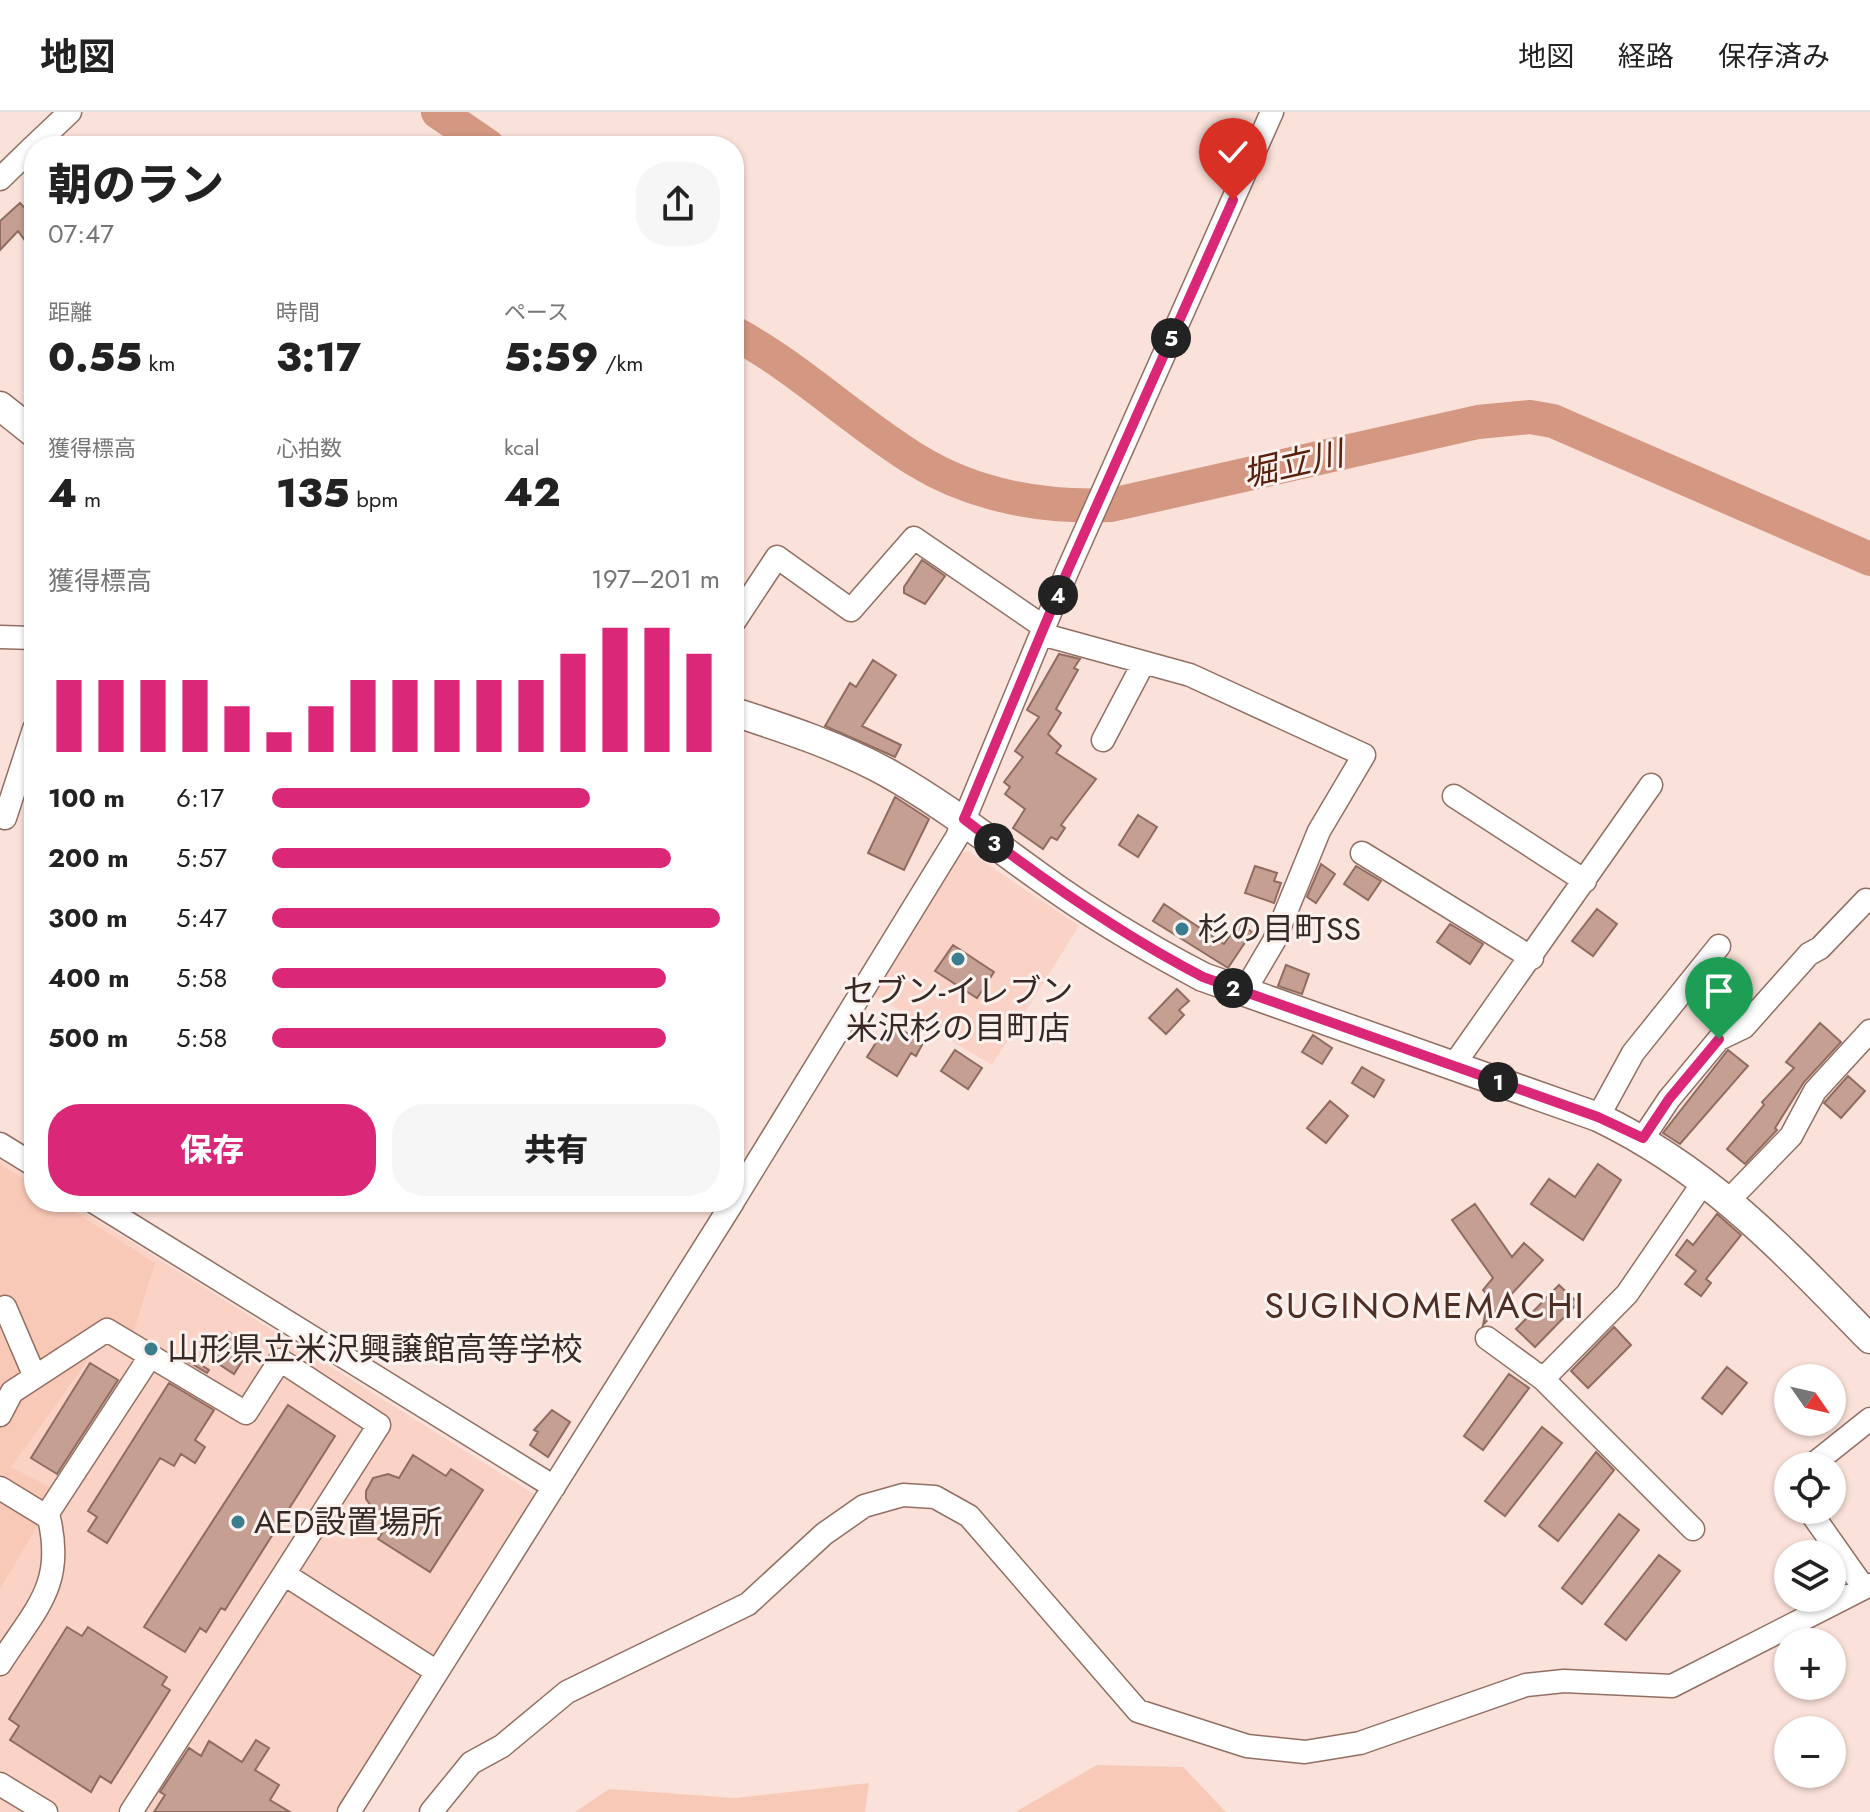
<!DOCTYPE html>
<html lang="ja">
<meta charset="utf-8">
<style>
:root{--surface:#fff;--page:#f6f6f6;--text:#222;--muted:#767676;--line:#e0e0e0;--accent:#db2777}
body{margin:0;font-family:Jost,"Noto Sans JP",sans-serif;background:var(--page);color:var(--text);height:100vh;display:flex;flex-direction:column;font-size:30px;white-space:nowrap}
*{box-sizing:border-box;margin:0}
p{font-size:26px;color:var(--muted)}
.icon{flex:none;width:44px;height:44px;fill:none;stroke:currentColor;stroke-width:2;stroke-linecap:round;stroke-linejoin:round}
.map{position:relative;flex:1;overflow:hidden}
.details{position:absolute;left:24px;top:24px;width:720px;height:1076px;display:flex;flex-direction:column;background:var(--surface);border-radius:32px;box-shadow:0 2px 6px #0004}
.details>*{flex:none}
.needle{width:52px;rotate:124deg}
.tools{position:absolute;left:1774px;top:1252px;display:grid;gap:16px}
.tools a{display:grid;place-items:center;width:72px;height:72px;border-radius:50%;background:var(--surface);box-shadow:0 2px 6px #0004;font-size:40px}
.pin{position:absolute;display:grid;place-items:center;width:68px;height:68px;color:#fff;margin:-82px -34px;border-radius:50% 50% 50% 0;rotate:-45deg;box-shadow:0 0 8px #0007}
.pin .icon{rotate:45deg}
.km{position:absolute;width:40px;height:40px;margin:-20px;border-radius:50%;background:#222;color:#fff;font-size:22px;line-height:40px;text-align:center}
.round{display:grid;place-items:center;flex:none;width:84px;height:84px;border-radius:32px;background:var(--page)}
.headline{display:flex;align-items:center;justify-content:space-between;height:136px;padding:0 24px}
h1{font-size:44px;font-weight:800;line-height:60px}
.figures{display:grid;grid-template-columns:repeat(3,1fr);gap:12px;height:136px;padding:8px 24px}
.figures div{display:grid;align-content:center}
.figures b{font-size:40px;font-weight:800}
.figures small{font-size:22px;font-weight:400}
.figures p{font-size:22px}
.chart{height:224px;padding:16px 24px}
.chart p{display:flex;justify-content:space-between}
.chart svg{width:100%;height:144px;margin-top:8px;stroke:var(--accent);stroke-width:6}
.cta{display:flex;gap:16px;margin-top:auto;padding:16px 24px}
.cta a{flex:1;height:92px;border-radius:32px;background:var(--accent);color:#fff;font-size:32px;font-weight:800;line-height:92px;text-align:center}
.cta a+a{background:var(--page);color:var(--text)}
ul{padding:0 24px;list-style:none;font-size:26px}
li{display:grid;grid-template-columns:128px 96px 1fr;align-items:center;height:60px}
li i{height:20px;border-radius:10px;background:var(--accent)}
header{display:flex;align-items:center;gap:48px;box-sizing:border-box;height:112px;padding:0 40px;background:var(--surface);border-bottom:2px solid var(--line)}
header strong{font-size:38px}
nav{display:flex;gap:44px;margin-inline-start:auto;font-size:28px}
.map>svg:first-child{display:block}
.built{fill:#fad3c6}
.green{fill:#f9c9b8}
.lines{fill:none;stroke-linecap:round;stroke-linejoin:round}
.river{stroke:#d49782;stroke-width:34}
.building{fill:#c59f92;stroke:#906c60;stroke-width:2}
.minor-casing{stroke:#926f63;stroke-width:25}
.major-casing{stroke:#926f63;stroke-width:31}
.minor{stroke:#fff;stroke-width:22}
.major{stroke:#fff;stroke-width:28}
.route-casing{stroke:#fff;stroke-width:16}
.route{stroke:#db2777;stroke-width:10}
.poi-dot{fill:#3b7c8e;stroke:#fbf2f0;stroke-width:3}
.labels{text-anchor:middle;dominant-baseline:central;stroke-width:6;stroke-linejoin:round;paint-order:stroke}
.poi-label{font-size:32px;fill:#382924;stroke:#fbf2f0;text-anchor:start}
.water-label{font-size:34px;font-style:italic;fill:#58210c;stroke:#fbf2f0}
.quarter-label{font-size:36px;letter-spacing:2px;fill:#4e2f25;stroke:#fbf2f0}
</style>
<header>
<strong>地図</strong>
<nav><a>地図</a><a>経路</a><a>保存済み</a></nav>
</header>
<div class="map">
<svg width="1870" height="1700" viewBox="0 0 1870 1700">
<rect width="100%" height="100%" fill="#fae1d9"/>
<path class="built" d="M968 739 1079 814 992 953 869 880 956 743Z
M0 1047 34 1069V1090H68L537 1384 340 1700H0Z"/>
<path class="green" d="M0 1052 34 1074V1090H59L155 1151 131 1228 102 1229 11 1355 58 1379 0 1477Z
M1097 1653 1183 1655 1226 1700H1015Z
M869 1671 865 1700H575L609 1677 735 1686Z"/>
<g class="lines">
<path class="river" d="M438 0 488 34
M734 221C799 256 853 309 916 348 974 384 1044 396 1111 393L1478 310 1530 305 1553 309 1870 447"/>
</g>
<path class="building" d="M20 91 34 106V141L18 119 0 138V109Z
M922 448 945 464 925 492 904 481V475Z
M1059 542 1080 547 1074 556 1078 558 1056 597 1061 601 1048 622 1061 634 1056 641 1096 667 1061 713 1065 716 1057 728 1051 725 1043 737 1013 716 1025 697 1005 682 1010 675 1004 670 1023 645 1015 639 1039 605 1027 598Z
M873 548 896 563 862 614 901 633 895 645 825 614 850 571 856 575Z
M895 685 929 707 904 758 868 741Z
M1138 703 1157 715 1138 745 1119 733Z
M1321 752 1335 762 1316 791 1307 785Z
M1255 754 1277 761 1274 769 1281 771 1274 791 1245 781Z
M1356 754 1381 769 1368 788 1344 772Z
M1164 792 1224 832 1239 811 1252 820 1228 856 1153 809Z
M1597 797 1617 812 1593 844 1572 829Z
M1450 812 1483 832 1470 852 1437 830Z
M953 833 994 860 977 886 935 859Z
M1286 853 1309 862 1302 882 1278 874Z
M1177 877 1189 889 1179 898 1184 903 1166 922 1149 906Z
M1820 911 1841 930 1804 970 1775 1016 1777 1018 1745 1052 1727 1037 1764 993 1762 990 1794 956 1786 950Z
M894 913 923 931 916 944 911 941 897 964 867 945 882 921 888 924Z
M1313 923 1332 936 1322 952 1302 940Z
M955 938 982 956 968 977 941 959Z
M1728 938 1748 954 1680 1032 1663 1021Z
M1362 955 1384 968 1374 985 1352 971Z
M1848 964 1865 979 1841 1006 1824 991Z
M1330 989 1348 1004 1326 1031 1307 1016Z
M1598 1052 1621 1068 1583 1128 1531 1092 1549 1067 1575 1085Z
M1475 1092 1512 1145 1524 1131 1543 1148 1483 1213 1489 1185 1483 1178 1493 1166 1452 1108Z
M1717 1102 1741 1123 1706 1167 1711 1171 1701 1184 1685 1172 1696 1159 1676 1143 1687 1128 1693 1133Z
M1559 1173 1578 1191 1535 1235 1516 1217Z
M1614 1215 1631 1233 1588 1276 1571 1259Z
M229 1220 251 1235 234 1262 211 1247Z
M186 1243 209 1258 207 1261 184 1247Z
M90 1251 118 1268 57 1362 31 1346Z
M1727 1255 1747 1271 1722 1302 1702 1286Z
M1509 1262 1529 1276 1483 1338 1464 1324Z
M169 1271 214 1298 195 1328 205 1335 195 1351 181 1342 174 1354 160 1346 107 1431 88 1419 97 1405 88 1399Z
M288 1293 335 1324 225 1498 221 1496 206 1520 200 1516 185 1540 144 1515Z
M552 1298 570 1310 548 1345 530 1333 538 1320 534 1318Z
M1542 1315 1562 1331 1505 1404 1485 1389Z
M1596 1340 1614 1358 1558 1429 1539 1414Z
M413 1343 446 1364 451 1357 483 1378 430 1460 378 1427 390 1409 374 1398 366 1387V1379L373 1366 388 1362 399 1366Z
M1619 1402 1639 1418 1582 1492 1562 1476Z
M1659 1443 1680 1459 1626 1528 1605 1512Z
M67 1515 82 1524 88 1515 167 1565 162 1573 170 1578 111 1671 100 1664 91 1680 10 1628 19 1614 9 1607Z
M256 1628 269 1636 255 1658 279 1673 270 1688 290 1700H154L165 1683 160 1680 189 1636 201 1644 209 1629 242 1650Z"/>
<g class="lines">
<defs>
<path id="minor" d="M34 34 70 0
M0 67 34 34
M734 510 777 445 851 498 914 426 1044 515
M1041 522 1190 563 1364 643 1319 719 1274 829 1244 880
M0 525 34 526
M1103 628 1143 552
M1454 684 1585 769
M5 706 34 617
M1362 741 1532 846
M1453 954 1651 673
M1598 1005 1633 941 1719 834
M1643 1026 1669 987 1719 927 1744 915 1809 842 1820 836 1866 788
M0 1032 34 1053
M734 1088 957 725 1067 460 1272 0
M1728 1089 1791 1024 1815 979 1870 919
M94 1090 554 1375
M5 1195 35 1265
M1487 1226 1543 1267 1693 1417
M1543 1267 1627 1182 1705 1068
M0 1303 12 1280 107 1218 246 1301 280 1248 379 1313 284 1462
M1811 1354 1870 1307
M0 1376 49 1406C65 1474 35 1497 0 1552
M1809 1398 1864 1476
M46 1404 151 1243
M0 1672 46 1700
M131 1700 284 1462 437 1560
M349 1700 733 1090
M431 1700 471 1651 502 1634 567 1580 748 1492 824 1422 864 1394 903 1383 935 1385 969 1404 1138 1599 1247 1634 1305 1640 1360 1631 1526 1573 1564 1569 1672 1574 1870 1473"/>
<path id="major" d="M0 294 34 321
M734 600C787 617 838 634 886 660 940 690 987 727 1037 763 1089 801 1146 835 1203 865L1598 1005C1712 1060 1783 1138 1870 1227"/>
</defs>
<use href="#minor" class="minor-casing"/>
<use href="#major" class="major-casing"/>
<use href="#minor" class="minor"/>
<use href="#major" class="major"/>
</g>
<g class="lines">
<defs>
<path id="route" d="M1233 88 1067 460 964 707C1040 766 1118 821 1203 865L1598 1005 1643 1026 1669 987 1719 927"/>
</defs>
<use href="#route" class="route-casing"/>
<use href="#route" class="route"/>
</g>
<g class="poi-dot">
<circle cx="1182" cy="817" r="8"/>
<circle cx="958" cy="847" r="8"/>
<circle cx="151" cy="1237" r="8"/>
<circle cx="238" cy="1410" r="8"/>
</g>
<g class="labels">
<g class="poi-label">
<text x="1198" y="817">杉の目町SS</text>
<text x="958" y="879" text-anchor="middle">セブン-イレブン<tspan x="958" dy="37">米沢杉の目町店</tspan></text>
<text x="167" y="1237">山形県立米沢興譲館高等学校</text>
<text x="254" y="1410">AED設置場所</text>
</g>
<g class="water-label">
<text transform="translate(1293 352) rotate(-13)">堀立川</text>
</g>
<g class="quarter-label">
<text x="1425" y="1193">SUGINOMEMACHI</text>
</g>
</g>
</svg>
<div class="tools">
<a><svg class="needle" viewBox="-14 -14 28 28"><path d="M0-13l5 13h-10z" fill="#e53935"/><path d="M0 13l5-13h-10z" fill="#767676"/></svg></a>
<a><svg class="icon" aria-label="locate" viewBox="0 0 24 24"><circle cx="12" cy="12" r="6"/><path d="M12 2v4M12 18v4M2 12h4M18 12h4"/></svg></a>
<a><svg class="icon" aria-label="layers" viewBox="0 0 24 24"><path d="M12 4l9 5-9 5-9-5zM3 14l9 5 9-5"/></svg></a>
<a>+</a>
<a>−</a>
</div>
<div class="pin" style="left:1719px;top:927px;background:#1e9e55"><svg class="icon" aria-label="arrive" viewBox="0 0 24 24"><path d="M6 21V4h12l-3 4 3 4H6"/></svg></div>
<div class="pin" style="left:1233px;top:88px;background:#d93025"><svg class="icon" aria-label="check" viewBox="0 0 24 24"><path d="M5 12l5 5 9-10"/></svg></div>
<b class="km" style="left:1498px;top:970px">1</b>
<b class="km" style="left:1233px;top:876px">2</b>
<b class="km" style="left:994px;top:731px">3</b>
<b class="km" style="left:1058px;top:483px">4</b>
<b class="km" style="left:1171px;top:226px">5</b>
<section class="details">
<div class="headline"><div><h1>朝のラン</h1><p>07:47</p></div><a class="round"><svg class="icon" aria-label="share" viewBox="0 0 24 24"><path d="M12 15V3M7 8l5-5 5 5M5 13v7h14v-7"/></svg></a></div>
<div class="figures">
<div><p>距離</p><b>0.55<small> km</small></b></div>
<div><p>時間</p><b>3:17</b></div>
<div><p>ペース</p><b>5:59<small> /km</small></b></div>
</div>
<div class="figures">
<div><p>獲得標高</p><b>4<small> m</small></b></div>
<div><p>心拍数</p><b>135<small> bpm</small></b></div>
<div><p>kcal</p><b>42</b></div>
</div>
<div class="chart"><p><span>獲得標高</span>197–201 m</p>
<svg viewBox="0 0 160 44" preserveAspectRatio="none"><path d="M5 44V22M15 44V22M25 44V22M35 44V22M45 44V30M55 44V38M65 44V30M75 44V22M85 44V22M95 44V22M105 44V22M115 44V22M125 44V14M135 44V6M145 44V6M155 44V14"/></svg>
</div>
<ul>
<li><b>100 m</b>6:17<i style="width:71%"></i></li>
<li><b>200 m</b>5:57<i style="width:89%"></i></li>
<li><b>300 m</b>5:47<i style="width:100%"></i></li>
<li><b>400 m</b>5:58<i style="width:88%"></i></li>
<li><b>500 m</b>5:58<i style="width:88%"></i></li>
</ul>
<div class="cta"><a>保存</a><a>共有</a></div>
</section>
</div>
